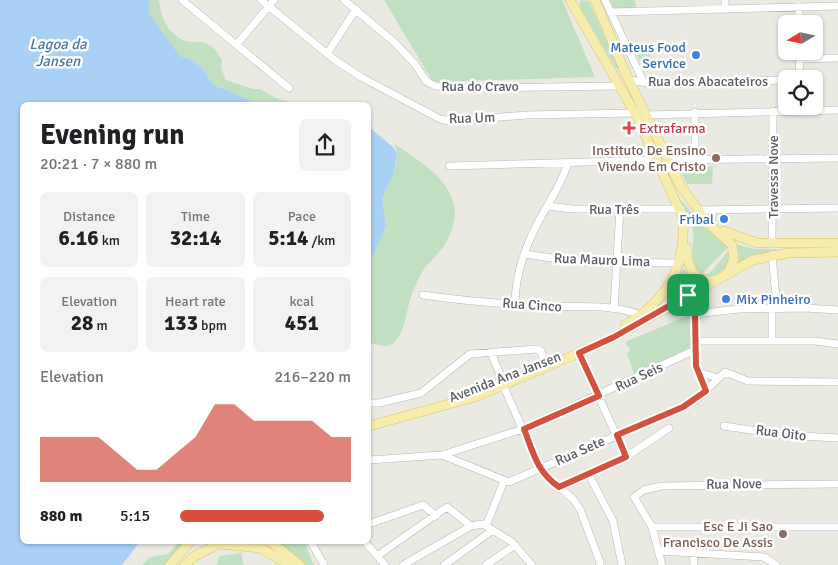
<!DOCTYPE html>
<meta charset="utf-8">
<style>
:root{--surface:#fff;--page:#f2f2f2;--text:#202124;--muted:#757577;--accent:#d4503f}
body{margin:0;font-family:Signika,sans-serif;background:var(--page);color:var(--text);height:100vh;display:flex;flex-direction:column;font-size:19px;white-space:nowrap}
*{box-sizing:border-box;margin:0}
p{font-size:16px;color:var(--muted)}
.icon{flex:none;width:28px;height:28px;fill:none;stroke:currentColor;stroke-width:2;stroke-linecap:round;stroke-linejoin:round}
.map{position:relative;flex:1;overflow:hidden}
.details{position:absolute;left:20px;top:102px;width:351px;height:442px;display:flex;flex-direction:column;background:var(--surface);border-radius:8px;box-shadow:0 1px 4px #0004}
.details>*{flex:none}
.needle{width:32px;rotate:260deg}
.controls{position:absolute;left:778px;top:15px;display:grid;gap:10px}
.controls a{display:grid;place-items:center;width:45px;height:45px;border-radius:8px;background:var(--surface);box-shadow:0 1px 4px #0004;font-size:25px}
.pin{position:absolute;display:grid;place-items:center;width:42px;height:42px;color:#fff;margin:-21px;border-radius:10px;box-shadow:0 2px 8px #0006}
.round{display:grid;place-items:center;flex:none;width:52px;height:52px;border-radius:8px;background:var(--page)}
.summary{display:flex;align-items:center;justify-content:space-between;height:85px;padding:0 20px}
h1{font-size:28px;font-weight:800;line-height:38px}
.stats{display:grid;grid-template-columns:repeat(3,1fr);gap:8px;height:85px;padding:5px 20px}
.stats div{display:grid;align-content:center;border-radius:8px;background:var(--page);text-align:center}
.stats b{font-size:21px;font-weight:800}
.stats small{font-size:14px;font-weight:400}
.stats p{font-size:14px}
.chart{height:140px;padding:10px 20px}
.chart p{display:flex;justify-content:space-between}
.chart svg{width:100%;height:90px;margin-top:5px;fill:var(--accent);opacity:.7}
ul{padding:0 20px;list-style:none;font-size:16px}
li{display:grid;grid-template-columns:80px 60px 1fr;align-items:center;height:38px}
li i{height:12px;border-radius:6px;background:var(--accent)}
.map>svg:first-child{display:block}
.green{fill:#c1e0c2}
.water{fill:#a9d1f5}
.lines{fill:none;stroke-linecap:round;stroke-linejoin:round}
.minor-casing{stroke:#b4b7bb;stroke-width:8}
.major-casing{stroke:#e0c266;stroke-width:10}
.minor{stroke:#fff;stroke-width:7}
.major{stroke:#f5ecad;stroke-width:9}
.route-casing{stroke:#fff;stroke-width:10}
.route{stroke:#d4503f;stroke-width:6}
.shop-dot{fill:#3f7fe0;stroke:#fff;stroke-width:2}
.health-dot{fill:#e0444e;stroke:#fff;stroke-width:2}
.education-dot{fill:#8d6e63;stroke:#fff;stroke-width:2}
.labels{text-anchor:middle;dominant-baseline:central;stroke-width:5;stroke-linejoin:round;paint-order:stroke}
.shop-label{font-size:14px;fill:#366cbe;stroke:#fff;text-anchor:end}
.street-label{font-size:14px;fill:#5a5d61;stroke:#fff}
.health-label{font-size:14px;fill:#be3a42;stroke:#fff;text-anchor:start}
.education-label{font-size:14px;fill:#785e54;stroke:#fff;text-anchor:end}
.water-label{font-size:15px;font-style:italic;fill:#4c78ac;stroke:#fff}
</style>
<div class="map">
<svg width="838" height="565" viewBox="0 0 838 565">
<rect width="100%" height="100%" fill="#ebeae2"/>
<path class="green" d="M149 0H159C161 17 168 35 186 41 194 43 202 40 209 45 215 48 219 55 222 60L221 68 226 80 253 89H260L276 98 299 105H254L250 100 214 85 202 68 192 60 180 56 149 13Z
M384 0H562L595 77 433 82Z
M580 0 589 1 619 68 616 69 580 7Z
M610 0H635L636 8 614 9Z
M652 47 651 65 645 71 634 48Z
M395 144C428 167 472 192 448 239 442 251 432 259 424 269 420 275 417 283 414 289 406 305 407 331 394 343 386 349 377 345 369 342V265L386 226 382 199 395 169 397 154Z
M713 166 712 184H687L678 167Z
M681 200 704 227 727 244V248L703 273C685 266 696 245 693 230 691 220 684 210 680 201Z
M736 244 754 249H777V251L737 264 739 256Z
M730 249 727 267 716 275H708Z
M683 269 693 280 670 292 669 291Z
M690 315 693 346 634 374 627 354 630 350 625 342Z
M178 543H185L165 565H142L150 557 168 554Z
M278 543H305L314 565H306Z
M241 553 244 565H216L220 556Z"/>
<path class="water" d="M0 0H149V13L180 56 192 60 202 68 214 85 250 100 254 105H22V542L139 543 122 565H0Z
M369 127 394 148 397 154 394 172 382 199 386 226 369 265Z"/>
<g class="lines">
<defs>
<path id="minor" d="M182 0 289 88
M261 0 335 60 361 77 440 119 450 121 527 115 635 113
M344 0 394 42 415 64 426 81 435 86 470 88 620 86
M605 0 643 81
M725 0V8
M799 7V24
M610 12 838 6
M237 44 274 0
M327 54 356 9
M800 59 838 58
M799 79 800 51
M629 80 648 83 786 80
M646 115 838 110
M667 160 838 158
M695 160V112
M449 166 657 160
M548 206 572 209H681
M697 210 838 208
M712 224V210
M772 244 773 111
M525 254 578 262 680 263
M772 255 777 308
M423 295C464 301 504 304 545 306 576 308 611 303 640 315
M688 295 695 314 696 366 706 391
M515 304C515 274 527 241 542 215 552 197 562 183 568 163
M614 309 620 209
M772 309V341
M695 314 739 309 805 308 838 310
M696 341H815L838 344
M491 352 502 380
M579 353 626 457
M698 372 718 378
M503 385 541 471 573 499 580 509 601 565
M369 403H379L421 393 470 354 537 349 541 351 544 362
M724 426 784 435 838 438
M442 455 523 429 695 350
M369 460 442 455 509 482 683 407 695 401 725 372 748 381 838 382
M589 475 613 521 622 565
M559 487 626 457 669 428
M369 524 423 505 436 516
M486 526 504 481
M652 527H838
M311 542 324 565
M365 542 385 565
M659 551 764 557 776 565
M693 552 694 565
M377 556 447 507 471 526 483 524 512 542 532 565
M403 565 471 526
M444 565 493 530
M486 565 515 545
M662 565 652 527 634 497 644 490 662 486 838 484"/>
<path id="major" d="M570 0 635 113 684 220
M595 0 626 74 680 185 707 222 732 245 734 259 729 271
M724 231 757 243H838
M687 247C687 265 692 282 713 280
M625 325C670 299 686 266 683 215
M369 426 475 397 579 353 614 337 753 260 788 253 838 252
M271 542 300 565
M221 544 260 548 290 565
M170 565 190 542
M184 565 195 556 222 542"/>
</defs>
<use href="#minor" class="minor-casing"/>
<use href="#major" class="major-casing"/>
<use href="#minor" class="minor"/>
<use href="#major" class="major"/>
</g>
<g class="lines">
<defs>
<path id="route" d="M688 295 695 314 696 366 706 391 683 407 617 435 626 457 559 487C537 472 533 452 524 429L599 396 579 353 614 337Z"/>
</defs>
<use href="#route" class="route-casing"/>
<use href="#route" class="route"/>
</g>
<g class="shop-dot">
<circle cx="696" cy="55" r="5"/>
<circle cx="724" cy="219" r="5"/>
<circle cx="726" cy="299" r="5"/>
</g>
<path class="health-dot" d="M626.5 120.5h5v5h5v5h-5v5h-5v-5h-5v-5h5z"/>
<g class="education-dot">
<circle cx="716" cy="158" r="5"/>
<circle cx="783" cy="534" r="5"/>
</g>
<g class="labels">
<g class="shop-label">
<text x="686" y="47">Mateus Food<tspan x="686" dy="16">Service</tspan></text>
<text x="714" y="219">Fribal</text>
<text x="736" y="299" text-anchor="start">Mix Pinheiro</text>
</g>
<g class="street-label">
<text x="708" y="81">Rua dos Abacateiros</text>
<text x="480" y="86">Rua do Cravo</text>
<text transform="translate(472 118) rotate(-2)">Rua Um</text>
<text transform="translate(773 177) rotate(-90)">Travessa Nove</text>
<text x="614" y="209">Rua Três</text>
<text transform="translate(602 260) rotate(2)">Rua Mauro Lima</text>
<text transform="translate(532 305) rotate(4)">Rua Cinco</text>
<text transform="translate(505 377) rotate(-21)">Avenida Ana Jansen</text>
<text transform="translate(639 377) rotate(-25)">Rua Seis</text>
<text transform="translate(781 433) rotate(7)">Rua Oito</text>
<text transform="translate(580 451) rotate(-24)">Rua Sete</text>
<text transform="translate(734 484) rotate(-1)">Rua Nove</text>
</g>
<g class="health-label">
<text x="639" y="128">Extrafarma</text>
</g>
<g class="education-label">
<text x="706" y="150">Instituto De Ensino<tspan x="706" dy="16">Vivendo Em Cristo</tspan></text>
<text x="773" y="526">Esc E Ji Sao<tspan x="773" dy="16">Francisco De Assis</tspan></text>
</g>
<g class="water-label">
<text x="58" y="44">Lagoa da<tspan x="58" dy="17">Jansen</tspan></text>
</g>
</g>
</svg>
<div class="controls">
<a><svg class="needle" viewBox="-14 -14 28 28"><path d="M0-13l5 13h-10z" fill="#e53935"/><path d="M0 13l5-13h-10z" fill="#757577"/></svg></a>
<a><svg class="icon" aria-label="locate" viewBox="0 0 24 24"><circle cx="12" cy="12" r="6"/><path d="M12 2v4M12 18v4M2 12h4M18 12h4"/></svg></a>
</div>
<div class="pin" style="left:688px;top:295px;background:#1e9e55"><svg class="icon" aria-label="arrive" viewBox="0 0 24 24"><path d="M6 21V4h12l-3 4 3 4H6"/></svg></div>
<section class="details">
<div class="summary"><div><h1>Evening run</h1><p>20:21 · 7 × 880 m</p></div><a class="round"><svg class="icon" aria-label="share" viewBox="0 0 24 24"><path d="M12 15V3M7 8l5-5 5 5M5 13v7h14v-7"/></svg></a></div>
<div class="stats">
<div><p>Distance</p><b>6.16<small> km</small></b></div>
<div><p>Time</p><b>32:14</b></div>
<div><p>Pace</p><b>5:14<small> /km</small></b></div>
</div>
<div class="stats">
<div><p>Elevation</p><b>28<small> m</small></b></div>
<div><p>Heart rate</p><b>133<small> bpm</small></b></div>
<div><p>kcal</p><b>451</b></div>
</div>
<div class="chart"><p><span>Elevation</span>216–220 m</p>
<svg viewBox="0 0 160 44" preserveAspectRatio="none"><path d="M0 44V22L10 22L20 22L30 22L40 30L50 38L60 38L70 30L80 22L90 6L100 6L110 14L120 14L130 14L140 14L150 22L160 22V44z"/></svg>
</div>
<ul>
<li><b>880 m</b>5:15<i style="width:84%"></i></li>
</ul>
</section>
</div>
